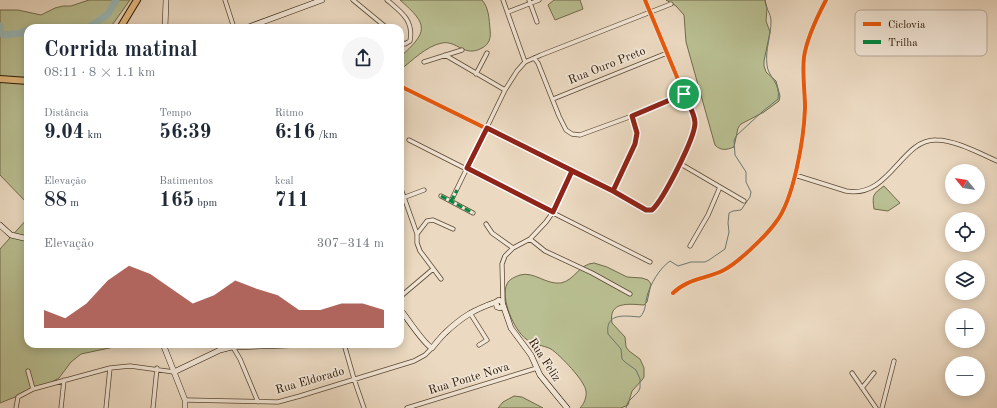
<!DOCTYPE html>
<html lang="pt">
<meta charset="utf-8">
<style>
:root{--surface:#fff;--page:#f6f6f7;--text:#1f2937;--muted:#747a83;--accent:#8f2418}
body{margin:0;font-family:"Old Standard TT",serif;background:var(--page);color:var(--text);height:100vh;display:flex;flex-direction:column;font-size:15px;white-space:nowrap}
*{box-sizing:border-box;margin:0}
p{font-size:13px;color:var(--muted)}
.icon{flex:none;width:22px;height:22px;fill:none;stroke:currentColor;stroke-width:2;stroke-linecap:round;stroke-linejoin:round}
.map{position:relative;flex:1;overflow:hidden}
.drawer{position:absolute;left:24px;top:24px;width:380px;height:324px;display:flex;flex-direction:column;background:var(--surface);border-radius:12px;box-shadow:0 2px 10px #0003}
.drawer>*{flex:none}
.needle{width:26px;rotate:300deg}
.buttons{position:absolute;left:945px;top:164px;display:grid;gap:8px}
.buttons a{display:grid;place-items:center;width:40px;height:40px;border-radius:50%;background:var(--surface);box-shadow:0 2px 10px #0003;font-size:20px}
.pin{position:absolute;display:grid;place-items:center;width:34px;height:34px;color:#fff;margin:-17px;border:2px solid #fff;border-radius:50%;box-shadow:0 1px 4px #0007}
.round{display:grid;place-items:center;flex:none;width:42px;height:42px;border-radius:21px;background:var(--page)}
.headline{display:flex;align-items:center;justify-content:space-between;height:68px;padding:0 20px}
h1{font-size:22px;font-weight:800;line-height:30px}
.metrics{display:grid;grid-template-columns:repeat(3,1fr);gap:6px;height:68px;padding:4px 20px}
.metrics div{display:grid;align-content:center}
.metrics b{font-size:20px;font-weight:800}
.metrics small{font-size:11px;font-weight:400}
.metrics p{font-size:11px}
.chart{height:112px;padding:8px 20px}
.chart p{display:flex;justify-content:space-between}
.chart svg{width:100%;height:72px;margin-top:4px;fill:var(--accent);opacity:.7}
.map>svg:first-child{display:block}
.green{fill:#b9bf92;stroke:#716b4b}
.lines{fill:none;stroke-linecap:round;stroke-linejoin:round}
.stream{stroke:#6c7871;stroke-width:1}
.river{stroke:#99b9b9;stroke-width:7}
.street-casing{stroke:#5a4833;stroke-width:5}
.secondary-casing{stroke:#291704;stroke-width:6}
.highway-casing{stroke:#291704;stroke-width:8}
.street{stroke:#f2e6d7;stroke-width:3.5}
.secondary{stroke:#f2e6d7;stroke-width:5}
.highway{stroke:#e6bc80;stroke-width:6}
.quiet{stroke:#00873e;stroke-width:3;stroke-dasharray:6 3;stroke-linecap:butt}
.cycleway-casing{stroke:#f2e6d7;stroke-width:6}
.cycleway{stroke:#e8590c;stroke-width:4}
.route-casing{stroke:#fff;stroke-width:8}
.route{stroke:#8f2418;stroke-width:5}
.labels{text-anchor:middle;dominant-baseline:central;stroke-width:3.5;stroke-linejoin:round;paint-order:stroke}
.street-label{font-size:12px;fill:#291704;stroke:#f2e6d7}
.key{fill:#f2e6d7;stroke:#b6a898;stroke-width:1}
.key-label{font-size:11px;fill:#291704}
</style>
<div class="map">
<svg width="997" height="408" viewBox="0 0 997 408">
<rect width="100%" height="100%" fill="#ebd9c1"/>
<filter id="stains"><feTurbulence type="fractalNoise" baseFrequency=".005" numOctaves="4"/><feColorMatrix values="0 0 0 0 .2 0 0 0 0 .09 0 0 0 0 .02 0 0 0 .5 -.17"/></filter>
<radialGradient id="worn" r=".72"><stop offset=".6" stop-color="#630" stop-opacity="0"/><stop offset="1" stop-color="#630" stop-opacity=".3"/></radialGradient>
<path class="green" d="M89 0H130L110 28H28V204L0 175V10H18L41 15 55 8 63 6H71Z
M400 0H482C489 8 489 19 490 29 491 37 490 44 482 48 464 58 457 40 442 43 426 46 412 61 400 70V57C428 32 429 25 400 0Z
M554 0H580L583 9 555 20 548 5Z
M666 0H765L767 8 766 21 770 32 764 61V66L766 72 776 81 780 96 779 101 764 112 741 124 738 128 734 147C726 150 721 151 715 145L686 42 684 15 676 6Z
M884 186 900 203 888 211 874 209C872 195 873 194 884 186Z
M28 218V344H128L81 354 71 362 59 378 50 383 0 403V249Z
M594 263 607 267 627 277 642 278 648 280 651 284 647 302 644 305C629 304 608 301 612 323L625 337 626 347 629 351 640 359 644 368V377L642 380 632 391 628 405 621 408H580C584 404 587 397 586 391 585 381 560 355 551 349 543 345 533 345 526 339 514 330 500 298 507 284 509 279 515 277 520 275 534 271 546 285 561 283 575 280 579 264 594 263Z
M514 396 522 397 543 408H498L503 402Z"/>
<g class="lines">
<path class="stream" d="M626 408 628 402 638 392 640 388V379L636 370 625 362 622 359 621 349 608 334C605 312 625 316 640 317 646 311 645 304 647 296 651 283 659 269 670 261L678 266 691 262H705L709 260 725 249 729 232 728 223 729 213 733 211 741 210 750 197 751 192 746 182V172L735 155 734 140 737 135 763 111 778 99C781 83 768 77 767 65 765 50 771 36 771 21 771 13 765 8 765 0"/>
<path class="river" d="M0 26V32L4 35 21 33 28 30
M88 28 108 14 116 0"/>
<defs>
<path id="street" d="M225 0 234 28
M353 0 387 28
M387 0C401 12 414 20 410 41L405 44 400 41
M503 0 525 62
M529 0 537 22
M508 12 539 0
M445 55 505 90
M534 58 538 63 559 116 566 130 572 134 580 135 632 116 684 94
M424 62 462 50
M476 74 487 53
M400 86 613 191 646 210H652C662 200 687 151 692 136 694 130 695 124 694 118L645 0
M553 99 667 53
M409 140 650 262
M679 163 744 201
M795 175 846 191C890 199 901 139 936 140 955 140 979 153 997 161
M400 186 417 234V243L420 251 441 279
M613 191 635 144 637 133 632 116
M441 196 473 213
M400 199 424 190
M451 201 505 90 517 71 525 62 541 55 671 4
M486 224 492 233 513 248
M417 234 427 221 433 220 453 229
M530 239 545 251 592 273 630 294
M690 246 708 215 720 187
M673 293C687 279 705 279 722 271 737 264 766 236 776 222 794 199 804 138 805 108 805 91 802 74 804 57 807 37 817 17 826 0
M400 297 433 269
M503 303 502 264 505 256 513 248 530 239 546 222 553 212 572 171
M470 313 487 340 479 345
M231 344 240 359 258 402
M344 344 354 379 364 408
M28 371 33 389
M852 373 876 408
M862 388 874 373
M185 400 278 402 300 396 414 361 425 355 432 348
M16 408 18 397 33 389 110 368 130 366 174 372
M61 408 64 380
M106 408 110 368
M153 408 157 368
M407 408 537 368
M882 408 894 361"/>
<path id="secondary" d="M165 28 166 0
M246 28 322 0
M0 225 11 235 28 239
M503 306 500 308 497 307 496 302 499 300 502 302 511 328 531 355 540 375 567 408
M400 312 403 313C409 321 425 345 432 348 436 343 440 338 445 333 462 317 473 310 496 302
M163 344 185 400V408
M174 372 220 350 232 347 319 344"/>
<path id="highway" d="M120 28 137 0
M0 79 28 81"/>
</defs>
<use href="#street" class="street-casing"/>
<use href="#secondary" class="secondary-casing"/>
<use href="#highway" class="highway-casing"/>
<use href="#street" class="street"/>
<use href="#secondary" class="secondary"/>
<use href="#highway" class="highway"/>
<path class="quiet" d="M441 196 473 213
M451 201 457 190"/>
<defs>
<path id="cycleway" d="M400 86 613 191 646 210H652C662 200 687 151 692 136 694 130 695 124 694 118L645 0
M673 293C687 279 705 279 722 271 737 264 766 236 776 222 794 199 804 138 805 108 805 91 802 74 804 57 807 37 817 17 826 0"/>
</defs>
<use href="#cycleway" class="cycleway-casing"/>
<use href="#cycleway" class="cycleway"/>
</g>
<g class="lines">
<defs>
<path id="route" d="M684 94 632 116 637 133 635 144 613 191 487 128 467 168 553 212 572 171 613 191 646 210H652C663 200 695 138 695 123 695 114 688 103 684 94"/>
</defs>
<use href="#route" class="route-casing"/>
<use href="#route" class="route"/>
</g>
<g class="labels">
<g class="street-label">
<text transform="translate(607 66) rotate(-22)">Rua Ouro Preto</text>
<text transform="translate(544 360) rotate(57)">Rua Feliz</text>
<text transform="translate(469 379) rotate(-17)">Rua Ponte Nova</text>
<text transform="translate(310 381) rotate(-16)">Rua Eldorado</text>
</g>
</g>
<rect x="855" y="10" width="132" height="46" rx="6" class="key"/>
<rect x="863" y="22" width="18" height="4" fill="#e8590c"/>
<rect x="863" y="40" width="18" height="4" fill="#00873e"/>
<g class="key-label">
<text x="888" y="28">Ciclovia</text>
<text x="888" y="46">Trilha</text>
</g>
<rect width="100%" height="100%" filter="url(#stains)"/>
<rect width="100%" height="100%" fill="url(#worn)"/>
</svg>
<div class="buttons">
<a><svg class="needle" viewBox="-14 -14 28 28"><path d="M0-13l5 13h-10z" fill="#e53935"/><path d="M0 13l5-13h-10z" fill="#747a83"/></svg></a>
<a><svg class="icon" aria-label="locate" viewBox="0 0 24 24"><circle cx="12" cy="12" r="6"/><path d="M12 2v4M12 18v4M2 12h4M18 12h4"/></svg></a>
<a><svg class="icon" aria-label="layers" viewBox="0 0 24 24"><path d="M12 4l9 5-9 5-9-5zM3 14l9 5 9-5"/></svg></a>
<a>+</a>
<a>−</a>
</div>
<div class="pin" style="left:684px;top:94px;background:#1e9e55"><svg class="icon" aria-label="arrive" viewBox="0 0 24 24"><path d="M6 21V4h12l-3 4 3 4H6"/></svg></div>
<section class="drawer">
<div class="headline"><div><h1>Corrida matinal</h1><p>08:11 · 8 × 1.1 km</p></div><a class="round"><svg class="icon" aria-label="share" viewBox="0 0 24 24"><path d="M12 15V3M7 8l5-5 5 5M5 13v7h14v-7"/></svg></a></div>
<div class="metrics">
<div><p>Distância</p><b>9.04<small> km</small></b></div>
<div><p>Tempo</p><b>56:39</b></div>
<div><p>Ritmo</p><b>6:16<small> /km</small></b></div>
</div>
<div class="metrics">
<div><p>Elevação</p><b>88<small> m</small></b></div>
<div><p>Batimentos</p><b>165<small> bpm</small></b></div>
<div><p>kcal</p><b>711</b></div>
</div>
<div class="chart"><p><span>Elevação</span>307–314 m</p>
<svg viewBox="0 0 160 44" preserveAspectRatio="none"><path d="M0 44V33L10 38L20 29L30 15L40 6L50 11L60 20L70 29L80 24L90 15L100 20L110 24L120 33L130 33L140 29L150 29L160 33V44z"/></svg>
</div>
</section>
</div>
